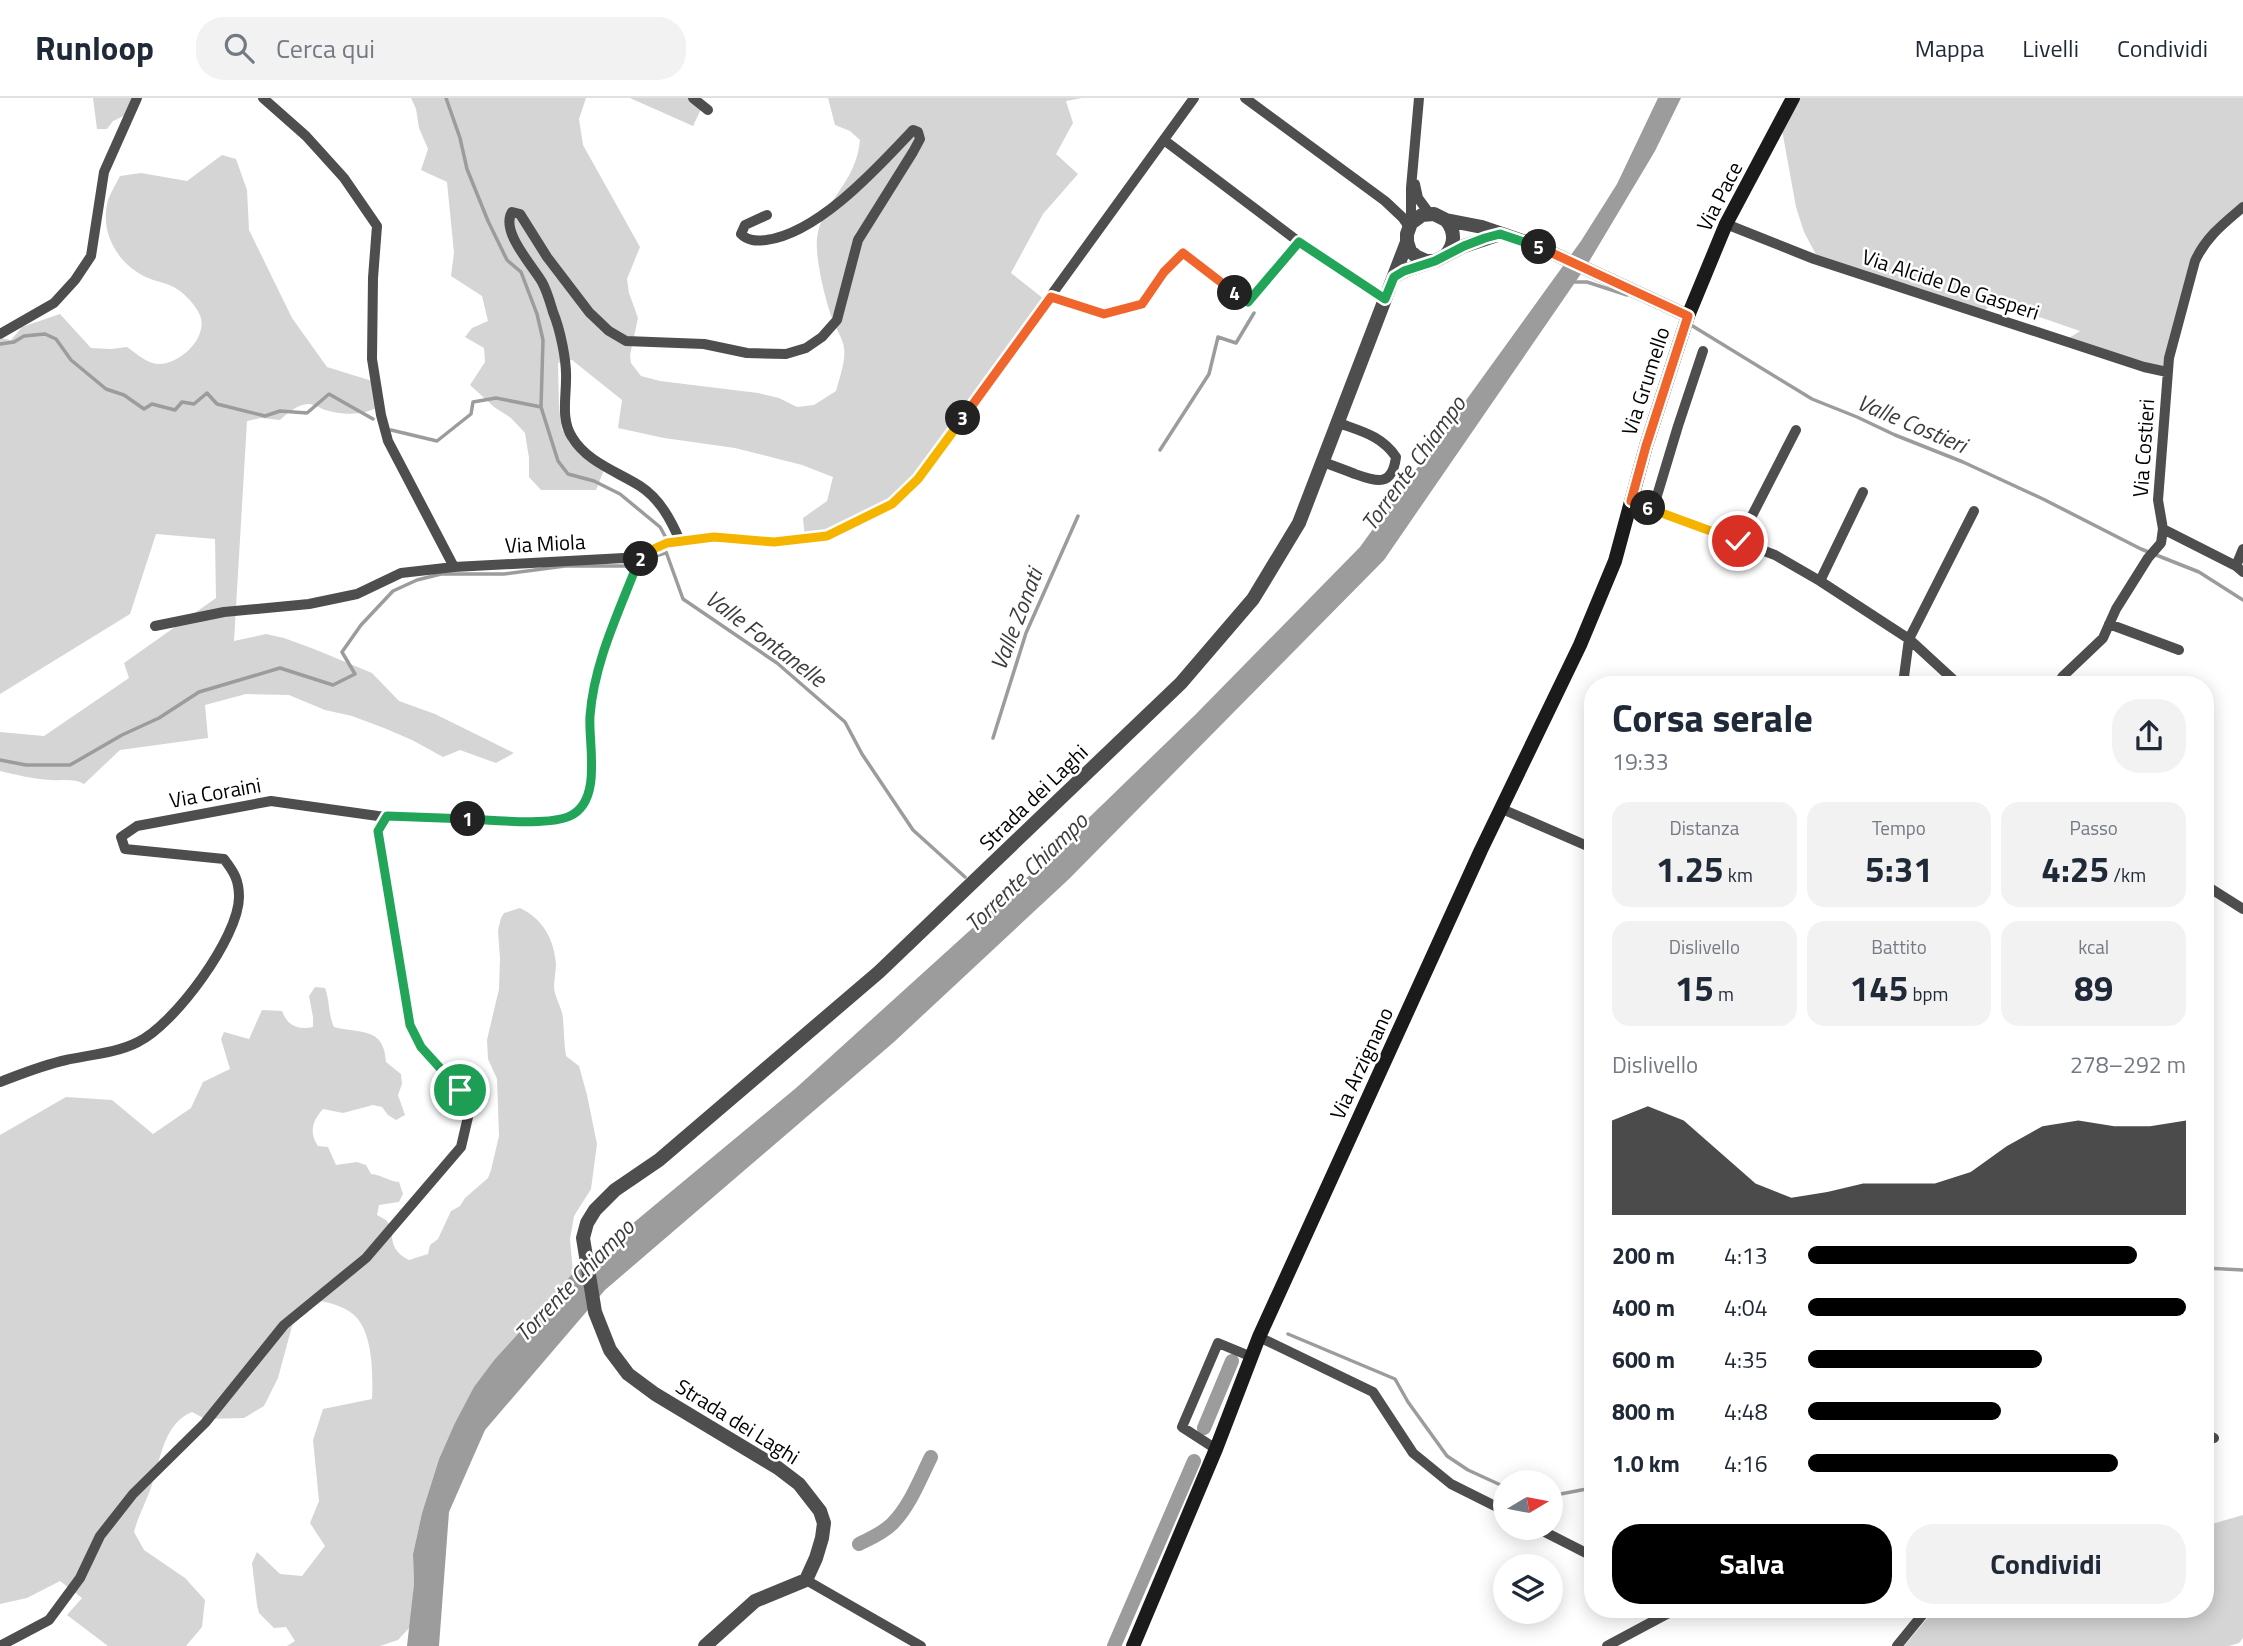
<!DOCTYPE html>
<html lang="it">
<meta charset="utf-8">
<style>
:root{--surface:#fff;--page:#f2f2f3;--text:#1f2937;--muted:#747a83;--line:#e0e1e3;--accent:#000}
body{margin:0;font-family:"Titillium Web",sans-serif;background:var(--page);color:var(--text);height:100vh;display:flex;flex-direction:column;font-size:26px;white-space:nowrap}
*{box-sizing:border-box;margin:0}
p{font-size:23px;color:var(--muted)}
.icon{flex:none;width:38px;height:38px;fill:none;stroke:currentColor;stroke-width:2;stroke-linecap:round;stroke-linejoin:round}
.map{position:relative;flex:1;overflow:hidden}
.sheet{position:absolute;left:1584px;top:578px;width:630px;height:942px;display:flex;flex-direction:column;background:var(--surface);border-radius:28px;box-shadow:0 4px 18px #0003}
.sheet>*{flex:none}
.needle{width:46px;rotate:80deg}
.buttons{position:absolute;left:1493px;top:1372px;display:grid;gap:14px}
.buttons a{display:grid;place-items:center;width:70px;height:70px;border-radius:50%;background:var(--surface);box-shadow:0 4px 18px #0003;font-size:35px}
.pin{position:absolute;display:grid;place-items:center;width:60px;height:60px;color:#fff;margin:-30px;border:4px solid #fff;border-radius:50%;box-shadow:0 2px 7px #0007}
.km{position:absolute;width:35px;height:35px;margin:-18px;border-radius:50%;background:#222;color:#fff;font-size:19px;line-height:35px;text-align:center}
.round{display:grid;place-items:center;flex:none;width:74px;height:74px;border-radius:28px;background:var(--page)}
.summary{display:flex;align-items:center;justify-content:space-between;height:119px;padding:0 28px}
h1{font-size:38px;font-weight:700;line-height:52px}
.metrics{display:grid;grid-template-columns:repeat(3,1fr);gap:10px;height:119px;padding:7px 28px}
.metrics div{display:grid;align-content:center;border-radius:18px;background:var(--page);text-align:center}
.metrics b{font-size:35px;font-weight:700}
.metrics small{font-size:19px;font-weight:400}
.metrics p{font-size:19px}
.chart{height:196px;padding:14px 28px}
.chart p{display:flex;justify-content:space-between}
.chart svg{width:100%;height:126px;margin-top:7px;fill:var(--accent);opacity:.7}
.cta{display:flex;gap:14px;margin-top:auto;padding:14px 28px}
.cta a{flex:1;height:80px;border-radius:28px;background:var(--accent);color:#fff;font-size:28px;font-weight:700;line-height:80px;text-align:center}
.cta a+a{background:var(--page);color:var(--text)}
ul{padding:0 28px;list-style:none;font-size:23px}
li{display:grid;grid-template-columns:112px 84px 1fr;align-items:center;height:52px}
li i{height:18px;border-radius:9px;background:var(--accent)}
header{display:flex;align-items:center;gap:42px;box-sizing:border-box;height:98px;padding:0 35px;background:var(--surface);border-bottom:2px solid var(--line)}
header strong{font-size:33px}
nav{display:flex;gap:38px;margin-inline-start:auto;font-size:24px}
.search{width:490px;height:63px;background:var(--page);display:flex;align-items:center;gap:18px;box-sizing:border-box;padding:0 24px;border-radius:28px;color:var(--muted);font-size:26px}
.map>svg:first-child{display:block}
.green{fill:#d5d5d5}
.water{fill:#9c9c9c}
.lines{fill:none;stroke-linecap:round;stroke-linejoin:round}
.stream{stroke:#9c9c9c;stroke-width:3.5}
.canal{stroke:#9c9c9c;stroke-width:14}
.minor{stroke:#4e4e4e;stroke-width:10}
.tertiary{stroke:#4e4e4e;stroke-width:14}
.secondary{stroke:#1b1b1b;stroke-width:14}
.split-1-casing{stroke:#fff;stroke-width:14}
.split-2-casing{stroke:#fff;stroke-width:14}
.split-3-casing{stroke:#fff;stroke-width:14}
.split-4-casing{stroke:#fff;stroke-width:14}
.split-5-casing{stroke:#fff;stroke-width:14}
.split-6-casing{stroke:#fff;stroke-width:14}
.split-7-casing{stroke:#fff;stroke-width:14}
.split-1{stroke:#22a559;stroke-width:9}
.split-2{stroke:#22a559;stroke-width:9}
.split-3{stroke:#f5b400;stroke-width:9}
.split-4{stroke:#f0652b;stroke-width:9}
.split-5{stroke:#22a559;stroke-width:9}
.split-6{stroke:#f0652b;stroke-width:9}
.split-7{stroke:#f5b400;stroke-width:9}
.labels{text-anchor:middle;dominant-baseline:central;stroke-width:5;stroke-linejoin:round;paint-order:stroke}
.street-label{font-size:21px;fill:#000;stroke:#fff}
.water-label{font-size:23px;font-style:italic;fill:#3d3d3d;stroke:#fff}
</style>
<header>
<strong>Runloop</strong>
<div class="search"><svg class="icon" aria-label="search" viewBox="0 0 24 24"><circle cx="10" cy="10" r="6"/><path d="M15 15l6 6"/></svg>Cerca qui</div>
<nav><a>Mappa</a><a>Livelli</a><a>Condividi</a></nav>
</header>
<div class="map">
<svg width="2243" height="1548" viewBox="0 0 2243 1548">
<rect width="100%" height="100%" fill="#fff"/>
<path class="green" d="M93 0H137L130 15 113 23 107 31H97Z
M411 0H586L579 21 583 47 640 149 627 181 629 195 638 220 630 257 631 265 641 278 660 283 758 295 779 300 797 309 814 307 836 293C839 281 846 263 844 250 843 240 835 230 832 220 825 201 815 160 817 140 822 102 856 87 860 42L850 33 835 27 828 0H1082L1066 3 1073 25 1056 56 1078 76 1043 116 1011 175 1044 201 1032 214 914 382 890 404 835 432 805 441 803 420 827 403 833 379 802 367 735 350 664 340 618 330 622 302 572 262 558 265 559 310 562 332 604 372 596 392H541L529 379V360L525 335 511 320 494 309 470 287 485 264 484 250 465 239 472 230 488 223 482 198 451 178 454 155 447 84 421 72 428 51 419 30 416 11Z
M630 0H692L702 9 693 28Z
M1799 0H2243V113L2215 135 2200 158 2164 273 2066 242 2080 233 1995 204 1985 212 1910 187 1821 166 1804 134 1796 109 1782 32Z
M222 57 236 61 247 92 249 132 292 220 327 269 372 283 380 308C364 318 342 317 325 312 320 310 314 306 309 306 297 306 288 315 280 322L261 320 247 323 234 543 266 536 284 540 314 551 372 575 399 603 435 616 514 655 496 665 460 652 443 659 412 642 384 630 352 618 325 612 289 597 246 596 205 607 208 640 120 652 84 686C73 680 63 683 51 682 33 681 17 677 0 673V634L44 638 129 580 124 565 216 500 215 441 156 436 130 516 0 596V240L11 242 22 229 60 216 91 250 111 251 127 249C136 255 147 266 159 266 179 266 206 242 201 220 197 207 181 191 169 187 162 184 155 183 148 180 118 167 99 135 108 102 111 94 116 86 120 78L141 75 187 83Z
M520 810C543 821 554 841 556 866 556 874 554 881 554 888 554 899 562 909 563 920 564 932 564 945 566 958L579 968 587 997 597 1046 591 1091 574 1118 570 1141 573 1175 495 1261 454 1327 439 1361 422 1415 413 1456 414 1486 410 1529 398 1542 380 1548H287L295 1543 286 1529 274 1530 259 1515 257 1507 252 1465 257 1454 280 1476 302 1478 325 1448 310 1425 319 1403 313 1342 323 1311 372 1301C373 1277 373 1239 357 1220 348 1209 330 1205 317 1202L295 1217 278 1280 264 1308 244 1320 205 1321 192 1314C165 1325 161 1358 153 1383 148 1401 139 1415 134 1434L144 1452 185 1480 205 1502 202 1529 186 1548H108L67 1517 82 1500 60 1483 27 1500 0 1506V1037L66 999 112 1002 153 1036 191 1010 203 984 230 971 221 941 224 934 249 941 262 912 282 913C288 928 297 932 313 929V919L309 898 315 889 325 890C330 903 328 916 334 929 360 936 384 928 386 964L401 976 402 986 398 997 405 1017 396 1022 388 1017 382 1009 373 1007 343 1015 323 1011C312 1023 309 1035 318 1048L328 1049 336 1067 357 1064 366 1067 371 1076C382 1077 388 1083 399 1084L403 1096 399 1104 379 1107 377 1117 386 1122 392 1130C391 1145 394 1155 409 1162L428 1156 430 1147 438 1141 451 1113 460 1108 465 1100 488 1080 491 1072 499 1038 497 981 488 961 487 942 499 891 500 861 498 832 501 820 504 815Z
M2243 1417V1540L2239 1545 2229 1548H1904L1936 1510H2205V1428Z"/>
<path class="water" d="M1658 0H1681L1655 53 1587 167 1384 462 1069 781 894 944 605 1192 485 1332 449 1414 439 1548H407L414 1486 413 1456 422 1415 439 1361 454 1327 474 1289 495 1261 573 1175 796 990 1009 797 1195 617 1360 449 1581 143 1617 86Z"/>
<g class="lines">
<path class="stream" d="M446 0 460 40 467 71 488 123 507 162 521 174 537 216 543 242 541 309 558 363 568 376 594 383 620 396 660 429 665 438
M1574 184H1587L1627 197
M1691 227 1812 301 1857 319 1895 337 1963 364 2043 401 2141 451 2199 474 2243 502
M0 246 14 244 24 238 45 236 56 241 71 262 106 291 124 297 144 311 152 306 175 312 182 304 194 306 207 295 217 306 265 318 280 313 307 315 329 296 373 321
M391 332 437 343 471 316 473 304 496 300 541 309
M1160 352 1209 276 1218 239 1236 245 1254 215
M665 451 683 501 777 565 845 624 862 656 913 732 965 779
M647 461 665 455
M993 640 1026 535 1078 418
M0 662 26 667H70L122 637 159 620 199 594 280 570 333 587 355 576 342 554 361 527 393 493 417 482 441 476H504L565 468H629
M2205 1170 2243 1172
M1288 1236 1395 1281 1408 1304 1447 1358 1468 1372 1505 1389
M1550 1398 1592 1390"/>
<path class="canal" d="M1204 1330 1232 1263
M859 1446C871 1440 883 1435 892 1426 910 1408 920 1381 931 1359
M1114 1548 1194 1363"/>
<path class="minor" d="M263 0 306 38 344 80 377 128 373 180 372 261 381 317 388 343 454 469
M693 0 708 12
M1245 0 1385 103 1402 119 1409 129
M1164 42 1299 144 1385 201
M1415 86 1418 100 1429 115
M1411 125V90L1419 0
M1726 126 1814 161 2144 269 2167 274
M1051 199 1104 216 1142 206 1164 175 1183 155 1225 189 1248 203 1299 144
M0 236 54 205 75 182 91 158 104 74 137 0
M1323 364C1334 368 1345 372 1355 376 1378 384 1392 389 1396 359 1381 337 1360 333 1336 324
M1631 403 1775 457 1820 483 1909 541 1958 586
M1653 411 1678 328 1703 253
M2163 431 2236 468 2243 474
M680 443C671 422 660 401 640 388 616 373 587 364 572 339 561 322 566 300 566 282 567 263 560 231 553 214 550 204 547 193 542 184 532 167 500 133 512 114L520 116 547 159 589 214 609 233 626 243 704 246 747 255 786 256 806 250 822 239 837 222 858 142 913 54 920 41 918 34 913 32C878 69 819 135 766 142 756 143 748 143 741 136L745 127 767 117
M1739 443 1796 332
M2236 468 2243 451
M1820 483 1863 394
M2109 526 2179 552
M155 528 224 514 309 506 357 496 401 475 454 469 624 460 638 464
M1903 586 1909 541 1974 413
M2058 586 2063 578 2103 540 2116 511 2148 460 2161 445 2163 431 2158 402 2169 260 2195 163C2206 139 2223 126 2243 109
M1502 711 1592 750
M2205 787 2243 811
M0 984C21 976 43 967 66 962 88 957 117 955 138 944 174 927 239 839 239 799 239 782 234 774 224 761L125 751 121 739 137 728 271 703 378 718 538 724 571 718 587 702 593 667 590 620 596 574 638 464 649 453 667 445 680 443 714 439 774 444 827 438 892 406 918 381 1194 0
M1259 1239 1373 1294 1413 1355 1451 1386 1505 1413
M2205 1335 2214 1340
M1216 1351 1182 1329 1218 1245 1252 1259
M1537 1430 1592 1458
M806 1482 921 1548
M0 1548 49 1522 80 1480 100 1438 133 1396 205 1325 284 1227 366 1160 461 1049 468 1019 460 992 421 949 410 927 378 733 387 718
M1607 1548 1678 1510
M1897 1548 1928 1510"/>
<path class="tertiary" d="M1500 136 1464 148 1435 163H1426L1417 159 1410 153 1407 144V136L1411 125 1422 117 1434 116 1446 122 1482 129 1537 148 1688 218
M1445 158C1455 147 1456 134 1446 122
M1394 179 1404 173 1434 163
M705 1548 755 1503 806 1482 816 1460 822 1440 824 1425 820 1413 799 1386 778 1370 655 1296 628 1276 610 1252 595 1214 583 1140 587 1125 595 1112 615 1092 659 1062 879 874 1181 585 1253 501 1299 425 1407 144"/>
<path class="secondary" d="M1133 1548 1216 1351 1259 1239 1481 752 1580 547 1615 463 1646 348 1688 218 1726 126 1793 0"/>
</g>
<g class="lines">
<defs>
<path id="split-1" d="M460 992 421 949 410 927 378 733 387 718 468 721"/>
<path id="split-2" d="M468 721C494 722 548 728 570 718 603 703 588 645 590 618 594 564 619 514 638 464L641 461"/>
<path id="split-3" d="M641 461 649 453 667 445 714 439 774 444 827 438 892 406 918 381 963 320"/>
<path id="split-4" d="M963 320 1051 199 1104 216 1142 206 1164 174 1183 155 1235 195"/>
<path id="split-5" d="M1235 195 1248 204 1299 144 1385 201 1394 179 1404 173 1435 163 1464 148 1485 140 1500 136 1539 149"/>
<path id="split-6" d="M1539 149 1688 218 1646 348 1631 403 1648 410"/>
<path id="split-7" d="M1648 410 1738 443"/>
</defs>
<use href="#split-1" class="split-1-casing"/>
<use href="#split-2" class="split-2-casing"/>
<use href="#split-3" class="split-3-casing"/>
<use href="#split-4" class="split-4-casing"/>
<use href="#split-5" class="split-5-casing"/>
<use href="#split-6" class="split-6-casing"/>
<use href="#split-7" class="split-7-casing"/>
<use href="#split-1" class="split-1"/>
<use href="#split-2" class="split-2"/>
<use href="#split-3" class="split-3"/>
<use href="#split-4" class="split-4"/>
<use href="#split-5" class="split-5"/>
<use href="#split-6" class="split-6"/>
<use href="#split-7" class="split-7"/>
</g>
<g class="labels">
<g class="street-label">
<text transform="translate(1719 98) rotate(-63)">Via Pace</text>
<text transform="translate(1951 186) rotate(18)">Via Alcide De Gasperi</text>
<text transform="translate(1645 283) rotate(-72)">Via Grumello</text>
<text transform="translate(2143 350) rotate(-86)">Via Costieri</text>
<text transform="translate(545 445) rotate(-3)">Via Miola</text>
<text transform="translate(215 694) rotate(-10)">Via Coraini</text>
<text transform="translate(1033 699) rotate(-44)">Strada dei Laghi</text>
<text transform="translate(1361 965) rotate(-65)">Via Arzignano</text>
<text transform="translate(738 1323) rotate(32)">Strada dei Laghi</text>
</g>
<g class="water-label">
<text transform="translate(1912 325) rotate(23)">Valle Costieri</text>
<text transform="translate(1413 365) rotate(-54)">Torrente Chiampo</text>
<text transform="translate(1016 521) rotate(-69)">Valle Zonati</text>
<text transform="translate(766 540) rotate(37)">Valle Fontanelle</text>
<text transform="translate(1026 774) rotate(-44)">Torrente Chiampo</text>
<text transform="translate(574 1182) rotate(-46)">Torrente Chiampo</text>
</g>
</g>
</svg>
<div class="buttons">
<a><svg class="needle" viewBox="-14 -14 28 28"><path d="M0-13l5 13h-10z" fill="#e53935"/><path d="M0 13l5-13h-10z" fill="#747a83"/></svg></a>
<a><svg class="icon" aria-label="layers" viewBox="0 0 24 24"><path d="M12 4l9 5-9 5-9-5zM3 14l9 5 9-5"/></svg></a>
</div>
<div class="pin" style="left:460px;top:992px;background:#1e9e55"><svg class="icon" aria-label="arrive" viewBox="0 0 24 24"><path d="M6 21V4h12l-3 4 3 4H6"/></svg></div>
<div class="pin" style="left:1738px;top:443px;background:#d93025"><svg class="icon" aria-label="check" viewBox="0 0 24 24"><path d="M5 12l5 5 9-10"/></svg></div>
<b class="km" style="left:468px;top:721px">1</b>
<b class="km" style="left:641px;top:461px">2</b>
<b class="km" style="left:963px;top:320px">3</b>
<b class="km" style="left:1235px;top:195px">4</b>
<b class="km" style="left:1539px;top:149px">5</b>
<b class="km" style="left:1648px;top:410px">6</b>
<section class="sheet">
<div class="summary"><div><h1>Corsa serale</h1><p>19:33</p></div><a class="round"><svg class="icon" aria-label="share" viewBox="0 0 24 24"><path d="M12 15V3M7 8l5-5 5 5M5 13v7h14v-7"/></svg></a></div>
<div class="metrics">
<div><p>Distanza</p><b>1.25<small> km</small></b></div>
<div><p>Tempo</p><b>5:31</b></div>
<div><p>Passo</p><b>4:25<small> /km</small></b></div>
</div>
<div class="metrics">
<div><p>Dislivello</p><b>15<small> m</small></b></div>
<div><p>Battito</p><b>145<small> bpm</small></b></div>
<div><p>kcal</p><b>89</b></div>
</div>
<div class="chart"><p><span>Dislivello</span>278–292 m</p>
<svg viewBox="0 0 160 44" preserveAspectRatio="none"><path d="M0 44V11L10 6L20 11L30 22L40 33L50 38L60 36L70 33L80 33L90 33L100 29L110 20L120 13L130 11L140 13L150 13L160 11V44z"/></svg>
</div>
<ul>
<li><b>200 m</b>4:13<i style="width:87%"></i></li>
<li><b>400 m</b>4:04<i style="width:100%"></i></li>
<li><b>600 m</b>4:35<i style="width:62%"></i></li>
<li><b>800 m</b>4:48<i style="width:51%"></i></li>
<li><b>1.0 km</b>4:16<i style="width:82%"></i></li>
</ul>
<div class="cta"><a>Salva</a><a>Condividi</a></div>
</section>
</div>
